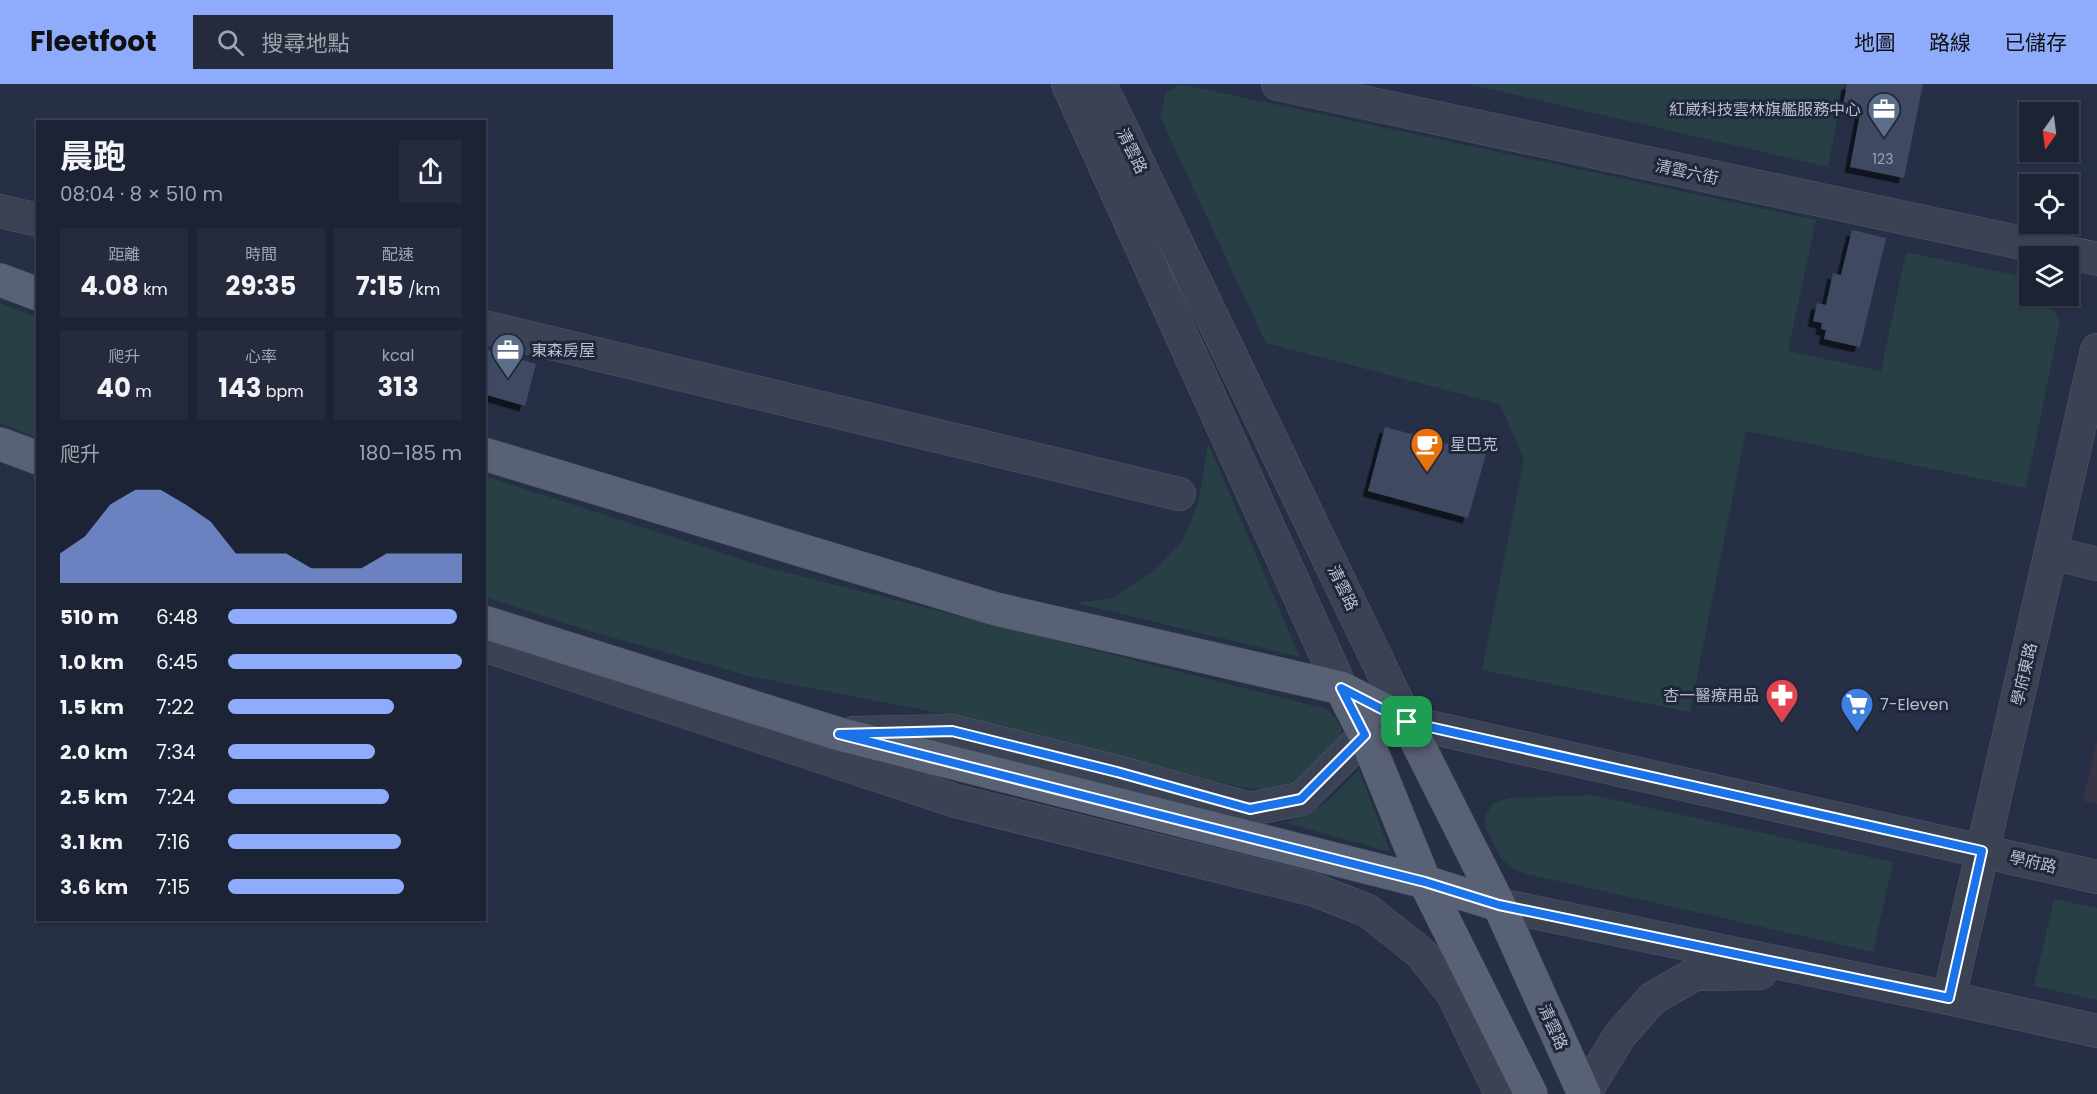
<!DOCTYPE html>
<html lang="zh-TW">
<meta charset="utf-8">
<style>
:root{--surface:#1c2334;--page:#252b3c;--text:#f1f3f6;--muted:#a0a4ac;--line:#3a404f;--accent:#8fabfc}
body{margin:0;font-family:Poppins,"Noto Sans TC",sans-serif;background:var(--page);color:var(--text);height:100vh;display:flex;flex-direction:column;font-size:22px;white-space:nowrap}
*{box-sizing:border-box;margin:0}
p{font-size:20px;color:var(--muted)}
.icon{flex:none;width:33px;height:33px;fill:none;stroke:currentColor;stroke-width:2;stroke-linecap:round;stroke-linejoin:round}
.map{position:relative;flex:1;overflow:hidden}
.details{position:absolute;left:36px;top:36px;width:450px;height:801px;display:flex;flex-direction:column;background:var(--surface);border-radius:0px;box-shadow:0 2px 4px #0004,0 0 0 2px var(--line)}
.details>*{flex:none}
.needle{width:39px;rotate:194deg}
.fabs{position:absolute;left:2019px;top:18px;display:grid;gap:12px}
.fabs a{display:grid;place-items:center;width:60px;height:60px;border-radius:0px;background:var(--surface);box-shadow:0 2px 4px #0004,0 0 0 2px var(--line);font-size:30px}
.pin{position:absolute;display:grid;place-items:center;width:51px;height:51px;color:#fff;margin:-26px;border-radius:12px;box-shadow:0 3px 9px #0006}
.round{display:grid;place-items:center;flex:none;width:63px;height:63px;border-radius:0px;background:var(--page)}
.overview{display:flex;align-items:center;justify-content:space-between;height:102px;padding:0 24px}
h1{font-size:33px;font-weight:700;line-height:45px}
.figures{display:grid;grid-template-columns:repeat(3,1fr);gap:9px;height:102px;padding:6px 24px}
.figures div{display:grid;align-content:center;border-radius:0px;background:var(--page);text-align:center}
.figures b{font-size:26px;font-weight:700}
.figures small{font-size:16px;font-weight:400}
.figures p{font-size:16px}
.chart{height:168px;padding:12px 24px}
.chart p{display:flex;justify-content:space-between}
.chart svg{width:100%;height:108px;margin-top:6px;fill:var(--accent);opacity:.7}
ul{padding:0 24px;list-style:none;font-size:20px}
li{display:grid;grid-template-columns:96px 72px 1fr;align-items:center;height:45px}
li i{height:15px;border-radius:8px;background:var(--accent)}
header{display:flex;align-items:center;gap:36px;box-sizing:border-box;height:84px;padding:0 30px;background:var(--accent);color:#111}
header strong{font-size:28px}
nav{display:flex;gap:33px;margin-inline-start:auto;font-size:21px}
.search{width:420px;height:54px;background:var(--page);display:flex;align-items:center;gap:15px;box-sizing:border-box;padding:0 21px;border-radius:0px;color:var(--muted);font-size:22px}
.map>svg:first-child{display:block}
.medical{fill:#383345}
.green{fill:#283f46}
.building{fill:#404a62;filter:url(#shadow)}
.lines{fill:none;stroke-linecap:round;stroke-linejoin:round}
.minor-casing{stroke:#545a6c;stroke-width:34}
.major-casing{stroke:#454b5e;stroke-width:34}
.minor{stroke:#3b4254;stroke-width:33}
.major{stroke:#596174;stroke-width:33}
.route-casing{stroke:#fff;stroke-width:12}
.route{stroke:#1a73e8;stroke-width:8}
.labels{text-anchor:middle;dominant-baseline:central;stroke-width:6;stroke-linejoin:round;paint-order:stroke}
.number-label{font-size:14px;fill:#9ba1b3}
.poi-label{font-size:16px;fill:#b9bece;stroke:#1f273a;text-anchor:start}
.street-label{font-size:16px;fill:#b9bece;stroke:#1f273a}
</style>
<header>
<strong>Fleetfoot</strong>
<div class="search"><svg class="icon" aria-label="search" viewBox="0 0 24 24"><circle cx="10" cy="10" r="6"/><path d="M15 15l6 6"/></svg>搜尋地點</div>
<nav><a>地圖</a><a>路線</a><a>已儲存</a></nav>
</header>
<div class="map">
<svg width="2097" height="1010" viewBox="0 0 2097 1010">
<defs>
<filter id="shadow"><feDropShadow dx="-5.5" dy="5.5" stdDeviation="0" flood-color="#0009"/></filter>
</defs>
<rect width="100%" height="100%" fill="#262f45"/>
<path class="medical" d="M2097 656V720L2083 717Z"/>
<path class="green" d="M1180 0 1816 136 1788 267 1881 287 1906 168 2029 194 2030 212H2044L2060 237 2026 404 1746 347 1690 628 1482 586 1524 376 1500 320 1266 259 1160 33 1165 10Z
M1468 0H1844L1828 83Z
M0 219 37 233V354L0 339Z
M1208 359 1300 573 1076 519 1112 514 1154 487 1183 456 1199 416Z
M485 392 765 483 1326 625 1336 634 1342 645 1337 663 1303 699 1281 706 1244 704 974 636 749 592 586 546 485 513Z
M1359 686 1390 768 1287 739 1326 719Z
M1592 711 1893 778 1873 868 1531 791 1515 786 1501 775 1486 745 1485 733 1493 719 1509 714Z
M2054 815 2097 824V916L2034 902Z"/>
<path class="building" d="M1847 0H1923L1904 94 1850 83 1861 25 1843 21Z
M1852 146 1886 154 1860 263 1824 255 1826 246 1821 245 1822 239 1813 237 1817 219 1826 221 1833 189 1841 191Z
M484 265 536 280 525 322 484 310Z
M1385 343 1486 370 1468 434 1368 407Z"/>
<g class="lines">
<defs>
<path id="minor" d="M1068 0 1341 604
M1100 0 1407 638 2097 793
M1278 0 2097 175
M0 127 38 136
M484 243 1179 410
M2052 469 2097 480
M484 561 956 717 1315 806 1368 827 1421 869 1453 910 1501 1010
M853 649 952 647 1117 688 1250 725 1301 715 1365 651
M1499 821 1949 914 2097 947
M1949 914 2097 266
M1584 1010 1620 951 1653 914 1695 890 1760 889"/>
<path id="major" d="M0 196 38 210
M0 360 38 374
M484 370 996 525 1341 604 1407 638 1499 821 1584 1010
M484 538 839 650 1425 798 1499 821
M1341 604 1365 651 1425 798 1531 1010"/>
</defs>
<use href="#minor" class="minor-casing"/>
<use href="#major" class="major-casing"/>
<use href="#minor" class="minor"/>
<use href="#major" class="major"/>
</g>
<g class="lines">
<defs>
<path id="route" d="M1341 604 1407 638 1982 767 1949 914 1499 821 1425 798 839 650 952 647 1117 688 1250 725 1301 715 1365 651Z"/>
</defs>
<use href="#route" class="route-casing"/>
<use href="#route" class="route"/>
</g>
<defs>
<symbol id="office-pin" viewBox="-11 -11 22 30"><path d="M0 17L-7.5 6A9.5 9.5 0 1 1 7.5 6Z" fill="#5c6f8a" stroke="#1f273a"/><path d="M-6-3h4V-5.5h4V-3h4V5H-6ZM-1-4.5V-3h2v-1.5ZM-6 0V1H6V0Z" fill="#fff"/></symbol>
<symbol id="cafe-pin" viewBox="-11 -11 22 30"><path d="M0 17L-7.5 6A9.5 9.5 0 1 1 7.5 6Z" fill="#e8710a" stroke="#1f273a"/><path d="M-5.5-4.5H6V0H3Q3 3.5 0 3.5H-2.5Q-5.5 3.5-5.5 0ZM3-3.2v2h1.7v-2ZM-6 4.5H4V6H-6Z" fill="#fff"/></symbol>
<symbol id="pharmacy-pin" viewBox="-11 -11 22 30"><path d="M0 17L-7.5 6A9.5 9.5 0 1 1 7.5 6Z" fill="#e0444e" stroke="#1f273a"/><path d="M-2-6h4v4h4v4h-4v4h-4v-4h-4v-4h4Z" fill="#fff"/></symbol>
<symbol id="supermarket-pin" viewBox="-11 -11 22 30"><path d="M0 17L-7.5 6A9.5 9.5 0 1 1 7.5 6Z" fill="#3f7fe0" stroke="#1f273a"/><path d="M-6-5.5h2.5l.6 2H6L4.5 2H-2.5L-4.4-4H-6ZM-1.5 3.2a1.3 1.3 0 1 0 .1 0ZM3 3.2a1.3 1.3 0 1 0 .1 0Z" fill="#fff"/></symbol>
</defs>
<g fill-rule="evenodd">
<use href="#office-pin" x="1865" y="6" width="38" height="52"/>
<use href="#office-pin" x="489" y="247" width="38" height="52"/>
<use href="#cafe-pin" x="1408" y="341" width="38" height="52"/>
<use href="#pharmacy-pin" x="1763" y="592" width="38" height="52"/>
<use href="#supermarket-pin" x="1838" y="601" width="38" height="52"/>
</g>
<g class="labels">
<g class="number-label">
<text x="1883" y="75">123</text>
</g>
<g class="poi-label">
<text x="1861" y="25" text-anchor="end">紅崴科技雲林旗艦服務中心</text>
<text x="531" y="266">東森房屋</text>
<text x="1450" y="360">星巴克</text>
<text x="1759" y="611" text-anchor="end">杏一醫療用品</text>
<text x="1880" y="620">7-Eleven</text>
</g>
<g class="street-label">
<text transform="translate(1132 67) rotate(64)">清雲路</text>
<text transform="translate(1687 88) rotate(12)">清雲六街</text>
<text transform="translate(1343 504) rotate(64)">清雲路</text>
<text transform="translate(2024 590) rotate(-77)">學府東路</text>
<text transform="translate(2033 778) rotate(13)">學府路</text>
<text transform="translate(1553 943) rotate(66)">清雲路</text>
</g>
</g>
</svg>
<div class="fabs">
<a><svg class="needle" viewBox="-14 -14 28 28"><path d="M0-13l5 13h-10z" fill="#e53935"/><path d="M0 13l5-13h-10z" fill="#a0a4ac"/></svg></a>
<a><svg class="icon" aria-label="locate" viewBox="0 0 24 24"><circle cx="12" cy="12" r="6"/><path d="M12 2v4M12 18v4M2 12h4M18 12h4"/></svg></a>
<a><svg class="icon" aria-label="layers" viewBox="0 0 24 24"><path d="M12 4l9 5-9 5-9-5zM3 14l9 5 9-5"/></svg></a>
</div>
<div class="pin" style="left:1407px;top:638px;background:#1e9e55"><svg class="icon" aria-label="arrive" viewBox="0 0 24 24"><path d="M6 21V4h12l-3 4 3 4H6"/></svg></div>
<section class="details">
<div class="overview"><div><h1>晨跑</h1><p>08:04 · 8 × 510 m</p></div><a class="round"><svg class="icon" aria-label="share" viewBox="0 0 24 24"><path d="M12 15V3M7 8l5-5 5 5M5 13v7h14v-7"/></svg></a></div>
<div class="figures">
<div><p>距離</p><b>4.08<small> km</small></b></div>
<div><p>時間</p><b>29:35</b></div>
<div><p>配速</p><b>7:15<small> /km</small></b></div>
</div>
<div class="figures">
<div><p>爬升</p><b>40<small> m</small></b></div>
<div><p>心率</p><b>143<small> bpm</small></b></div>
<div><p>kcal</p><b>313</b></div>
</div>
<div class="chart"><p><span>爬升</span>180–185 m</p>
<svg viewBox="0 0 160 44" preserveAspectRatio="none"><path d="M0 44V32L10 25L20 12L30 6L40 6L50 12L60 19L70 32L80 32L90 32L100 38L110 38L120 38L130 32L140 32L150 32L160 32V44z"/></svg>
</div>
<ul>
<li><b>510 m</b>6:48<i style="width:98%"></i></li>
<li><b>1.0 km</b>6:45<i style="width:100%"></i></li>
<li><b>1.5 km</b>7:22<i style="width:71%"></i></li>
<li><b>2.0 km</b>7:34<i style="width:63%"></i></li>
<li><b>2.5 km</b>7:24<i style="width:69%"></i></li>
<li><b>3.1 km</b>7:16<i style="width:74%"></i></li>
<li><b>3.6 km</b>7:15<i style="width:75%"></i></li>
</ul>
</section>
</div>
